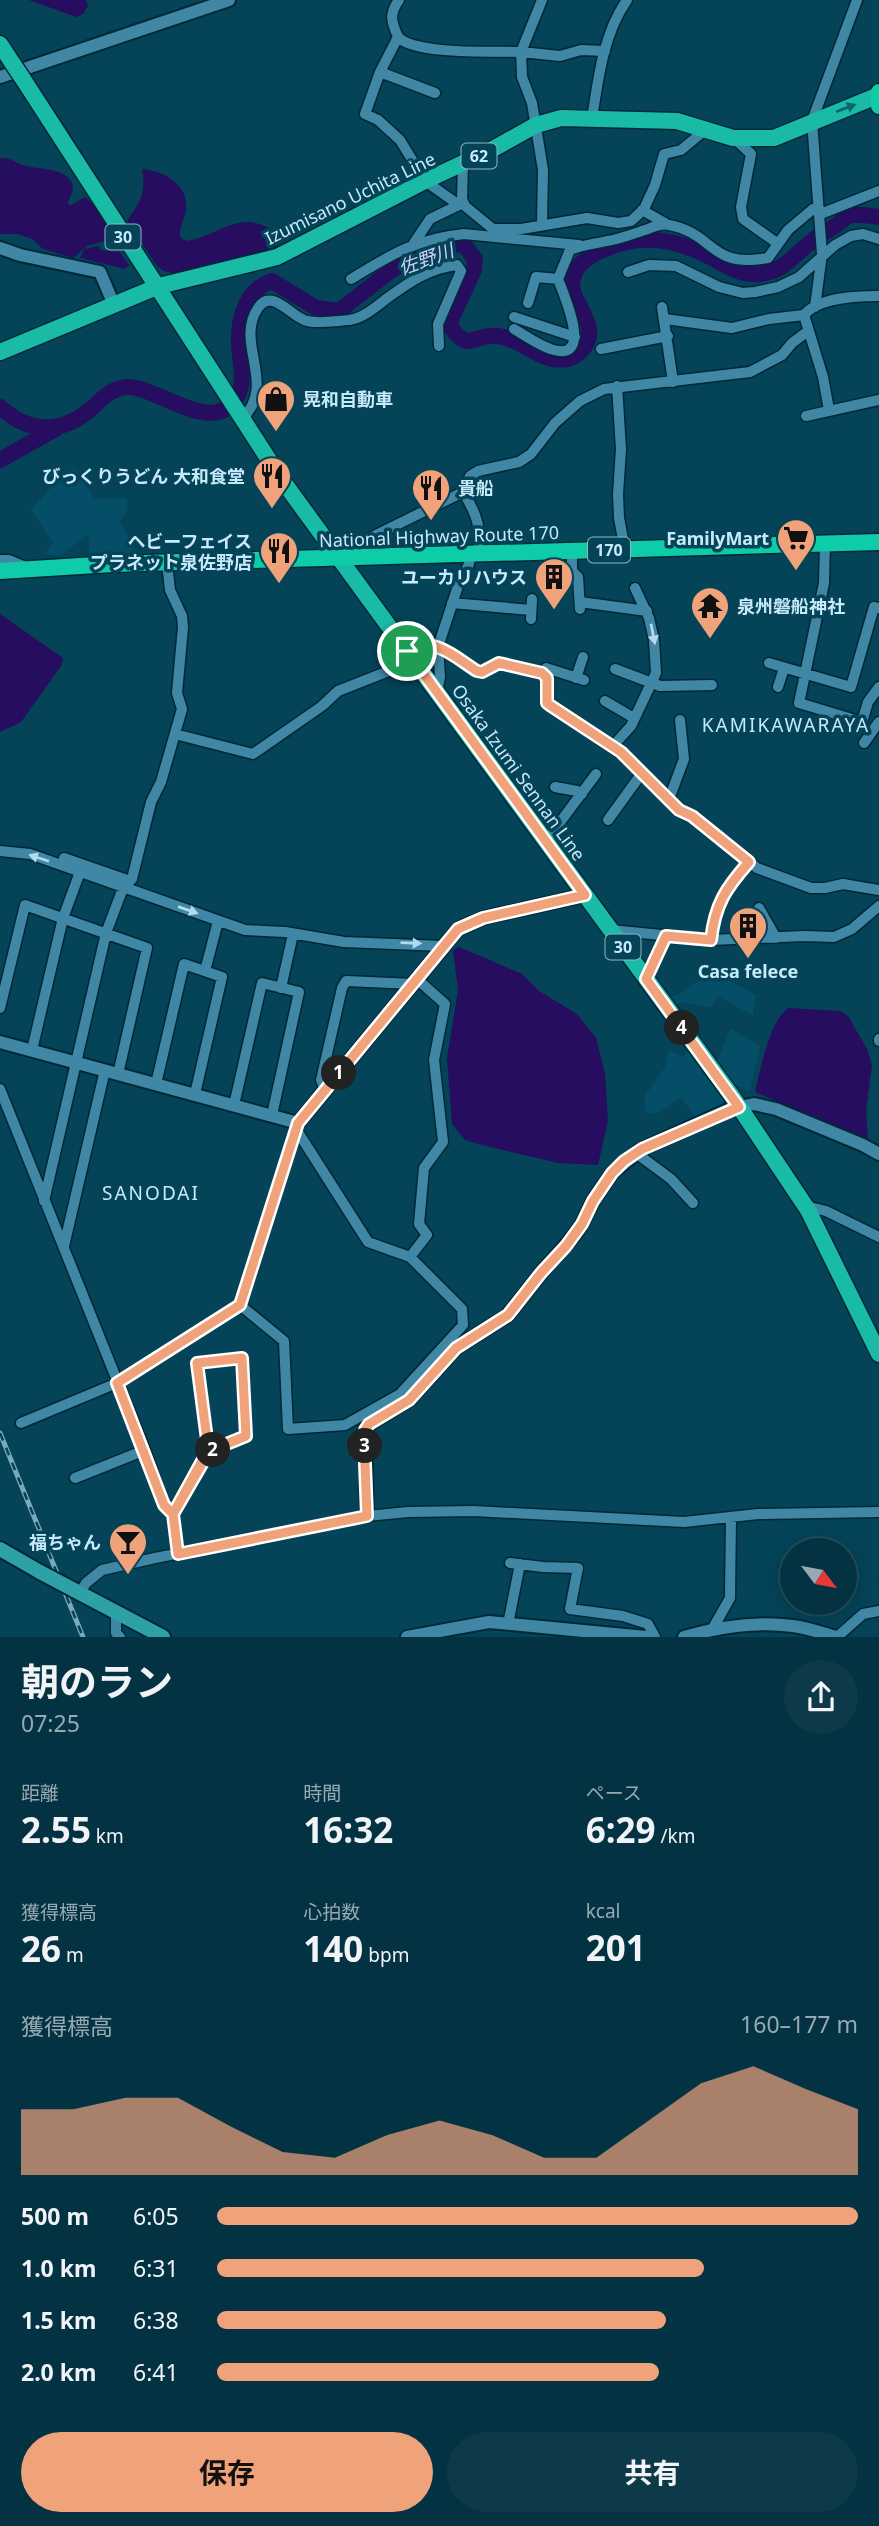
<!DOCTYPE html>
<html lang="ja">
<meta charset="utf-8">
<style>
:root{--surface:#033242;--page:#0d3a49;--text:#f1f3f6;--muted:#97aab2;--line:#244d5b;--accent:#f0a27a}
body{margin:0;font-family:"Noto Sans","Noto Sans JP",sans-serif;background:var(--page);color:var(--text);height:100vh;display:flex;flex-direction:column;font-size:26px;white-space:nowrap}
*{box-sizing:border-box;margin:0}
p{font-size:23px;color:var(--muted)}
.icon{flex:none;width:38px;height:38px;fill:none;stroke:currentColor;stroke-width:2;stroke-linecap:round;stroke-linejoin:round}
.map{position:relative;height:1637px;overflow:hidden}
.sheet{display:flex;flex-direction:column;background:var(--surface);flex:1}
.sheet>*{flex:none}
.needle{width:46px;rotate:122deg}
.buttons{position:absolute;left:780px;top:1538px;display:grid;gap:14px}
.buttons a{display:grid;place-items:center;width:77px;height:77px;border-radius:50%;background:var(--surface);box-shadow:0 4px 18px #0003,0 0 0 2px var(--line);font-size:35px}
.pin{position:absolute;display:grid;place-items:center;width:60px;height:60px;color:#fff;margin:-30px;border:4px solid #fff;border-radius:50%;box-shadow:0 2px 7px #0007}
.km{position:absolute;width:35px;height:35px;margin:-18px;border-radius:50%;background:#222;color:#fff;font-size:19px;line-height:35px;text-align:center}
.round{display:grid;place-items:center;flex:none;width:74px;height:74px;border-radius:37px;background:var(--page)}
.summary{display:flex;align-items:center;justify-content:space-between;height:119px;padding:0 21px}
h1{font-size:38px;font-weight:700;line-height:52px}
.figures{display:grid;grid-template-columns:repeat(3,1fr);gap:10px;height:119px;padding:7px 21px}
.figures div{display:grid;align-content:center}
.figures b{font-size:35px;font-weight:700}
.figures small{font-size:19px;font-weight:400}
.figures p{font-size:19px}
.chart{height:196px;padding:14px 21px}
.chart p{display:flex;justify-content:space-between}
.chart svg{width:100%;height:126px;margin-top:7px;fill:var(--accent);opacity:.7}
.cta{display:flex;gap:14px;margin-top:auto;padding:14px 21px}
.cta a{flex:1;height:80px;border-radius:42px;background:var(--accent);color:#111;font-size:28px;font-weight:700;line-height:80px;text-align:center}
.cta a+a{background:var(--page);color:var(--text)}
ul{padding:0 21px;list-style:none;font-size:23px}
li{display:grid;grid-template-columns:112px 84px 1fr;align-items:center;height:52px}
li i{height:18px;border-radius:9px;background:var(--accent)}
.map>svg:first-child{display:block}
.built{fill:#044f67}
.water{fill:#260d60}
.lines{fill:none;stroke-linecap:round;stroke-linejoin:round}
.river{stroke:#260d60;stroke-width:16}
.minor-casing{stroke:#002836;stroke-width:13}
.tertiary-casing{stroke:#002836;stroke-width:16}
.secondary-casing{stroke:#002836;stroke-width:18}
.primary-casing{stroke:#002836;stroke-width:19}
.trunk-casing{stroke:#002836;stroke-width:19}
.minor{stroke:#3f87a4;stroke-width:10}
.tertiary{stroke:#3f87a4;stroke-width:12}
.secondary{stroke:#2da1a5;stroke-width:14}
.primary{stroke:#1abba6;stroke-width:16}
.trunk{stroke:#0ecca7;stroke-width:16}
.rail-casing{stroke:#7ba9bb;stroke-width:5}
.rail{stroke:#044358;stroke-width:2.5;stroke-dasharray:8;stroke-linecap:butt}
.secondary-bridge-casing{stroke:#002836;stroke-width:18;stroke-linecap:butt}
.primary-bridge-casing{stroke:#002836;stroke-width:19;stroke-linecap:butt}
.secondary-bridge{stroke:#2da1a5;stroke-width:14}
.primary-bridge{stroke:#1abba6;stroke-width:16}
.oneway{fill:#0b676f}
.oneway2{fill:#b3dbed}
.route-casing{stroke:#fff;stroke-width:14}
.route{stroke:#f0a27a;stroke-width:9}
.labels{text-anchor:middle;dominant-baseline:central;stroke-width:7;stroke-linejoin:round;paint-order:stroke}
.shield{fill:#044358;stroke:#8cb8c9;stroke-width:2}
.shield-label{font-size:16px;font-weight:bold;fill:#c7eafa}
.street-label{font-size:18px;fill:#c7eafa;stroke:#044358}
.poi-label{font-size:18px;font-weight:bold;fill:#c7eafa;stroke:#044358;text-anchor:end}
.water-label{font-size:19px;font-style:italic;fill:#d0cdfc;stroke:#044358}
.neighbourhood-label{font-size:19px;letter-spacing:2px;fill:#c7eafa;stroke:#044358}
</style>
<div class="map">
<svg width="879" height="1637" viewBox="0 0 879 1637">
<rect width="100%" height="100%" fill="#044358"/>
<path class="built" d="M74 467 95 499 127 498 128 509 120 522 138 554 90 556 88 534 60 556 45 554 53 543 31 510 62 475Z
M712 971 725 974 734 983 756 995 753 1016 718 996 711 1007 680 1002 676 1010 668 998 682 993Z
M730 1029 760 1046 750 1091 730 1083 716 1064Z
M689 1049 724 1096 723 1105 696 1117 681 1098 656 1114 646 1113 644 1097 665 1067 669 1050 682 1057Z"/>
<path class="water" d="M29 0H86L88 6 83 14 76 17Z
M0 158C13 158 15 163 26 166 41 170 64 167 72 183 75 191 69 196 68 204L71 205 85 197 95 206 112 233 109 240 87 246 73 258 43 249 32 239 17 234H0Z
M142 169C164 171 189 184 186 210 185 218 180 226 180 233 180 239 182 238 187 241 219 236 238 209 273 230L277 250 176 274 164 271 157 266 127 221C141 200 146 194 142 169Z
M99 246 100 250 120 252 129 265 125 269 80 258 84 249Z
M0 614 63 658 61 666 21 722 0 732Z
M459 947 522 974 539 991 577 1014 596 1038 605 1074 608 1121 598 1165 558 1163 482 1145 465 1140 452 1124 447 1058 458 990 453 950Z
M789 1008 840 1011 848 1016 867 1049 872 1065 866 1111 868 1139 755 1092C760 1071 770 1018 789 1008Z"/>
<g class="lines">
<path class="river" d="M0 407C29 433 60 435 91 409 102 399 111 388 127 387 156 385 215 440 238 395 246 379 239 359 239 342 238 317 247 289 272 281L316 308 339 311 393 269 426 254 458 244 464 245 475 259 474 270 449 324C468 356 475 332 498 336 524 339 539 364 567 359 572 358 577 355 581 351 606 325 566 302 573 278 577 262 594 253 608 248 643 233 678 240 710 257 727 266 740 276 760 274 788 270 792 255 812 241 819 235 827 231 835 226 840 223 846 216 852 215 860 214 871 216 879 217
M0 460 57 428"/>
<defs>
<path id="minor" d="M399 0C389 14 391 21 398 37L380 72 365 114 378 120 400 140 425 181 459 205
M398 37C415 55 494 51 521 52L542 0
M380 72 435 93
M592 119C598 80 603 34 627 0
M734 138 751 154 741 207 743 219 777 243
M463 165 462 199 465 206 493 229H521L587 218 618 223 631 221 644 209 655 185 664 154 681 150 704 131
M642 210 665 223
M542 224 543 170 532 103 522 77 521 52 560 56 581 50 605 51
M414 243 430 219 463 203
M628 272 649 265 676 266 719 287 743 293 755 292 778 287 799 277 835 245 851 236 863 234 879 239
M351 279C392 254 416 239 464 234L579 245
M528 303 536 277 558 279
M662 307 673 382
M815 307 822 254 812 121 857 0
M514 317 575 337
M665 319 732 328 769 319 804 315
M514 329C526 336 541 347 554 350 594 361 563 293 558 279L570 250C582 245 594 244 607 241 621 239 635 233 648 229 655 226 662 223 669 225 716 234 709 269 768 258L788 230 813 209 823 213 879 191
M601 349 668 336
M617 386 621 449 618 494 619 518 623 539 622 549
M829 410 823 377 804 315C819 297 857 296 879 296
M806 416 879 400
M242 419C278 384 234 343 258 308 272 287 291 317 307 321 321 324 335 321 349 320 363 318 376 307 386 299 408 283 429 268 457 265L461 271 438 324 439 346
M463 492C476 512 483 531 478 555
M825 544 824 583 799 703 862 722 868 702 879 687
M572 551V571L578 577 580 609
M338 558 350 545 372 537 463 492 470 476 478 471 519 462 531 454 555 423 580 401 604 389 750 372 782 355 792 343 808 331
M0 560H9L26 567
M580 602 647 611
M452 603 531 610
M531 619 532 599
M407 651C432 634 456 658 477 671L482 672 499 663 543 673 546 678 547 703 551 706 621 753 679 810 692 816 757 868 811 888H825L843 884 879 890
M769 663 851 687 874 607 879 608
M615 669 660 686 712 685
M543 673 546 668 584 680
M576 678 583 657
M778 687 784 668
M437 692 440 677 438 647 458 586 469 564 470 555
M605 701 634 718
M175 734 253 754 322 706 338 691 414 661
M864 743 879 722
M612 747 631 726 656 673 654 640 649 618 635 588
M555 787 577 791 582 794
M669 799 684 759 680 720
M608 820 642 773
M546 841 596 774
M0 851 30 854 245 930 285 932 344 942 443 946
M64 858 130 881
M759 908 776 938
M611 930 711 940 805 936 834 937 852 929 879 906
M711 940C715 904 726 888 749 862
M205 971 218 921
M646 979 666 936
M281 988 293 934
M0 1008 25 905 147 948 118 1074
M879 1039V1041
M32 1050 63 918 80 872
M156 1084 184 964 222 977 195 1094
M0 1089 145 1450 164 1505 173 1514 178 1554
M325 1089 321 1080 342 988 346 981 414 984
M234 1105 262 983 299 992 272 1115
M636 1153 671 1179 693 1203
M44 1201 106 933 123 888 132 879 151 802 161 782 182 709 177 693 183 627 182 616 170 590 167 563
M806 1206 826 1211 879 1237
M64 1246 105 1070
M410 1257 427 1235 419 1224 424 1168 443 1142 434 1060 445 1004 417 979
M240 1305 297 1127
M21 1423 117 1383 240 1305 284 1341 288 1429 345 1425 400 1394 463 1325 462 1309 410 1257 368 1242 296 1129
M75 1478 145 1450
M173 1514 206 1457 208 1447 197 1363 242 1358 246 1436 207 1453
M510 1563 543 1567 578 1568 570 1609 623 1616 648 1624 655 1637
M80 1593 86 1583 102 1570 155 1558 367 1516 408 1512 474 1511 684 1522 758 1514 879 1512
M116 1611V1633L120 1637
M508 1624 520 1564
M713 1628 730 1598 731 1517
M837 1637 863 1614 879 1611"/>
<path id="tertiary" d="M0 77 229 0
M0 248 20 255 100 272 114 305
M0 1042 298 1123 458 929 483 918 585 895
M367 1516 365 1430 369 1424 409 1400 456 1348 508 1315 541 1273 572 1238 582 1224 593 1201 612 1173 642 1149 730 1109 754 1104 776 1109 863 1145 879 1154
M407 1637 489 1622 646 1637
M684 1637C718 1627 757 1621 793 1626 808 1628 822 1633 836 1637"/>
<path id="secondary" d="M0 1549 40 1572
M74 1590 163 1637"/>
<path id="primary" d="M0 44 13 64
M23 79 282 480 732 1096 808 1210 879 1354
M0 352 159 286 277 257 425 181 493 149 536 125 561 118 677 121 733 138H774L879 95"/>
<path id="trunk" d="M879 92V106
M0 571 112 564 879 542"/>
</defs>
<use href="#minor" class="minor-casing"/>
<use href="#tertiary" class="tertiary-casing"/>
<use href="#secondary" class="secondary-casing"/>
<use href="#primary" class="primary-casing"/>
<use href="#trunk" class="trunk-casing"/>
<use href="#minor" class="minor"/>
<use href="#tertiary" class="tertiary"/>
<use href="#secondary" class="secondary"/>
<use href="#primary" class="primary"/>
<use href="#trunk" class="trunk"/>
<defs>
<path id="rail" d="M0 1433 83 1637"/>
</defs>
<use href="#rail" class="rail-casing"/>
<use href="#rail" class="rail"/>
<defs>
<path id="secondary-bridge" d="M40 1572 74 1590"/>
<path id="primary-bridge" d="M13 64 23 79"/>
</defs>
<use href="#secondary-bridge" class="secondary-bridge-casing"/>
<use href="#primary-bridge" class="primary-bridge-casing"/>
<use href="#secondary-bridge" class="secondary-bridge"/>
<use href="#primary-bridge" class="primary-bridge"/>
</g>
<defs><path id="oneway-solid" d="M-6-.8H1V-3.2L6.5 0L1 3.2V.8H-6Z" transform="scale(1.75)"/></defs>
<use class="oneway" href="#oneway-solid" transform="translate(846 108) rotate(-21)"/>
<g class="oneway2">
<use href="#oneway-solid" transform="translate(653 634) rotate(79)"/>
<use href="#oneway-solid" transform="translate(39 858) rotate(-162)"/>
<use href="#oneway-solid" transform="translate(188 910) rotate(19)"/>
<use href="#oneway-solid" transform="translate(411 943) rotate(2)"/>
</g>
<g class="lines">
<defs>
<path id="route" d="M407 651 585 895 483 918 458 929 298 1123 240 1305 117 1383 164 1505 173 1514 207 1452 246 1436 242 1358 197 1363 208 1447 206 1457 173 1514 178 1554 367 1516 364 1438 365 1430 369 1424 409 1400 456 1348 508 1315 541 1273 566 1246 582 1224 593 1201 612 1173 624 1161 642 1149 739 1107 646 979 666 936 711 940C715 904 726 888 749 862L692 816 679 810 621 752 551 706 547 703V678L542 673 499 663 482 672 477 671C456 658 432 634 407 651"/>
</defs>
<use href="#route" class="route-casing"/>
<use href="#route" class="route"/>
</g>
<defs>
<symbol id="shop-pin" viewBox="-11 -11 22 30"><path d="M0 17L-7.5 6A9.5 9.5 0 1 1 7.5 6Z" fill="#f0a27a" stroke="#044358"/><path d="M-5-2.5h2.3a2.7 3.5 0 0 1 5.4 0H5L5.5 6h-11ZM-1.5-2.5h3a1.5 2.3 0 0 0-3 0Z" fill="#111"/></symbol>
<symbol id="restaurant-pin" viewBox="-11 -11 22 30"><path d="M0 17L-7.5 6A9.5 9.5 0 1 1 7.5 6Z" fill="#f0a27a" stroke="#044358"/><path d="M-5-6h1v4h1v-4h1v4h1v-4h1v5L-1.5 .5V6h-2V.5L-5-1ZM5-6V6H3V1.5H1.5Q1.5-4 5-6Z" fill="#111"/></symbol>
<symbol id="supermarket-pin" viewBox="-11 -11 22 30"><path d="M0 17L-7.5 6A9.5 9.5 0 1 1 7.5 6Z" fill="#f0a27a" stroke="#044358"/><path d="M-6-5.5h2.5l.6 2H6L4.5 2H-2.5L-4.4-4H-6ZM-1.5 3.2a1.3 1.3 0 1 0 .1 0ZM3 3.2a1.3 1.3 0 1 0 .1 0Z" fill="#111"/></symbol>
<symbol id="building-pin" viewBox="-11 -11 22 30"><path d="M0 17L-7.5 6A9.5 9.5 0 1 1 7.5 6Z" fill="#f0a27a" stroke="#044358"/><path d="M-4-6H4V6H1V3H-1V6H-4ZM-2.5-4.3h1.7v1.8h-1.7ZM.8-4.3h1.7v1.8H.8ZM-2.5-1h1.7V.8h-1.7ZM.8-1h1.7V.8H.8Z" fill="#111"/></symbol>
<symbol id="temple-pin" viewBox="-11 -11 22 30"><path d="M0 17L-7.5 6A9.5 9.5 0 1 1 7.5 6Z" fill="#f0a27a" stroke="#044358"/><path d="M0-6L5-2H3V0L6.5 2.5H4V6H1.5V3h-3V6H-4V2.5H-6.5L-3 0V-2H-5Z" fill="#111"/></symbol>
<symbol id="bar-pin" viewBox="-11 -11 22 30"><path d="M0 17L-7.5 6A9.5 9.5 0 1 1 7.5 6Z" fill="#f0a27a" stroke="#044358"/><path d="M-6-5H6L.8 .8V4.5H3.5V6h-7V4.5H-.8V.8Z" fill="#111"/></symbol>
</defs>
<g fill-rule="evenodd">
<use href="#shop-pin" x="254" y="377" width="44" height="60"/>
<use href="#restaurant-pin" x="250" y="454" width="44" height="60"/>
<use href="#restaurant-pin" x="409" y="466" width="44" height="60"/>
<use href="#supermarket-pin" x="774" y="516" width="44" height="60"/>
<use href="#restaurant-pin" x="257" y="529" width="44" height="60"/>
<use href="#building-pin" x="532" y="555" width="44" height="60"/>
<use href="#temple-pin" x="688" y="584" width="44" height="60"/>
<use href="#building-pin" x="726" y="904" width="44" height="60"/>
<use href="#bar-pin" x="106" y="1520" width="44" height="60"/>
</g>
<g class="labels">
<g class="shield">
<rect x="461.5" y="143.5" width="35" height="25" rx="5"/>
<rect x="105.5" y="224.5" width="35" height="25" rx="5"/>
<rect x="588" y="537.5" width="42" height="25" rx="5"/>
<rect x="605.5" y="934.5" width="35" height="25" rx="5"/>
</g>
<g class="shield-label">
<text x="479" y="156">62</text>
<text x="123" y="237">30</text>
<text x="609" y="550">170</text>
<text x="623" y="947">30</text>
</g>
<g class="street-label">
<text transform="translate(350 198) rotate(-26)">Izumisano Uchita Line</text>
<text transform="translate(439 536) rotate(-2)">National Highway Route 170</text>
<text transform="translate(519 772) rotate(54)">Osaka Izumi Sennan Line</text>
</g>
<g class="poi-label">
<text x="303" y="399" text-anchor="start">晃和自動車</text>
<text x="245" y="476">びっくりうどん 大和食堂</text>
<text x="458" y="488" text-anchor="start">貴船</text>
<text x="769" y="538">FamilyMart</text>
<text x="252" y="541">ヘビーフェイス<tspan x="252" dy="21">プラネット泉佐野店</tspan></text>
<text x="527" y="577">ユーカリハウス</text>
<text x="737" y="606" text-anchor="start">泉州磐船神社</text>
<text x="748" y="971" text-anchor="middle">Casa felece</text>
<text x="101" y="1542">福ちゃん</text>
</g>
<g class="water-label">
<text transform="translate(426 259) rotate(-20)">佐野川</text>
</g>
<g class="neighbourhood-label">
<text x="786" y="725">KAMIKAWARAYA</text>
<text x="151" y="1193">SANODAI</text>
</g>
</g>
</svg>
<div class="buttons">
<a><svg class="needle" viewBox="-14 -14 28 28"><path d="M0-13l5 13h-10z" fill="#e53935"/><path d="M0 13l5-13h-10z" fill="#97aab2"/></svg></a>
</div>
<div class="pin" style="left:407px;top:651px;background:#1e9e55"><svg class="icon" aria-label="arrive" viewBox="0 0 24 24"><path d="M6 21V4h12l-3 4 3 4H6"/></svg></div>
<b class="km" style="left:339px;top:1073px">1</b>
<b class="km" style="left:213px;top:1450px">2</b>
<b class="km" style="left:365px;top:1446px">3</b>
<b class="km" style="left:682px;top:1028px">4</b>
</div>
<section class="sheet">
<div class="summary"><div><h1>朝のラン</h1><p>07:25</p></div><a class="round"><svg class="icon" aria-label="share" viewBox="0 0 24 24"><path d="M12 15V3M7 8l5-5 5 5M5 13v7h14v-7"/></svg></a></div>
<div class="figures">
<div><p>距離</p><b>2.55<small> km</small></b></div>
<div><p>時間</p><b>16:32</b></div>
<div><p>ペース</p><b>6:29<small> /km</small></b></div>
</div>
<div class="figures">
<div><p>獲得標高</p><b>26<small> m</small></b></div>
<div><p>心拍数</p><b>140<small> bpm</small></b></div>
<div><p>kcal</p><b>201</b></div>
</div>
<div class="chart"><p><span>獲得標高</span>160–177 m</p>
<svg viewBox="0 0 160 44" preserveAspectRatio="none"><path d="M0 44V21L10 21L20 17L30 17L40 27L50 36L60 38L70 30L80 25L90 30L100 38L110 38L120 25L130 12L140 6L150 14L160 21V44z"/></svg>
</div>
<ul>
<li><b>500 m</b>6:05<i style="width:100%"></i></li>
<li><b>1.0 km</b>6:31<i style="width:76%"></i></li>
<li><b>1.5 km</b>6:38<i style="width:70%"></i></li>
<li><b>2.0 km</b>6:41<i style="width:69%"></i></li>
</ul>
<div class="cta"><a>保存</a><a>共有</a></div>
</section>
